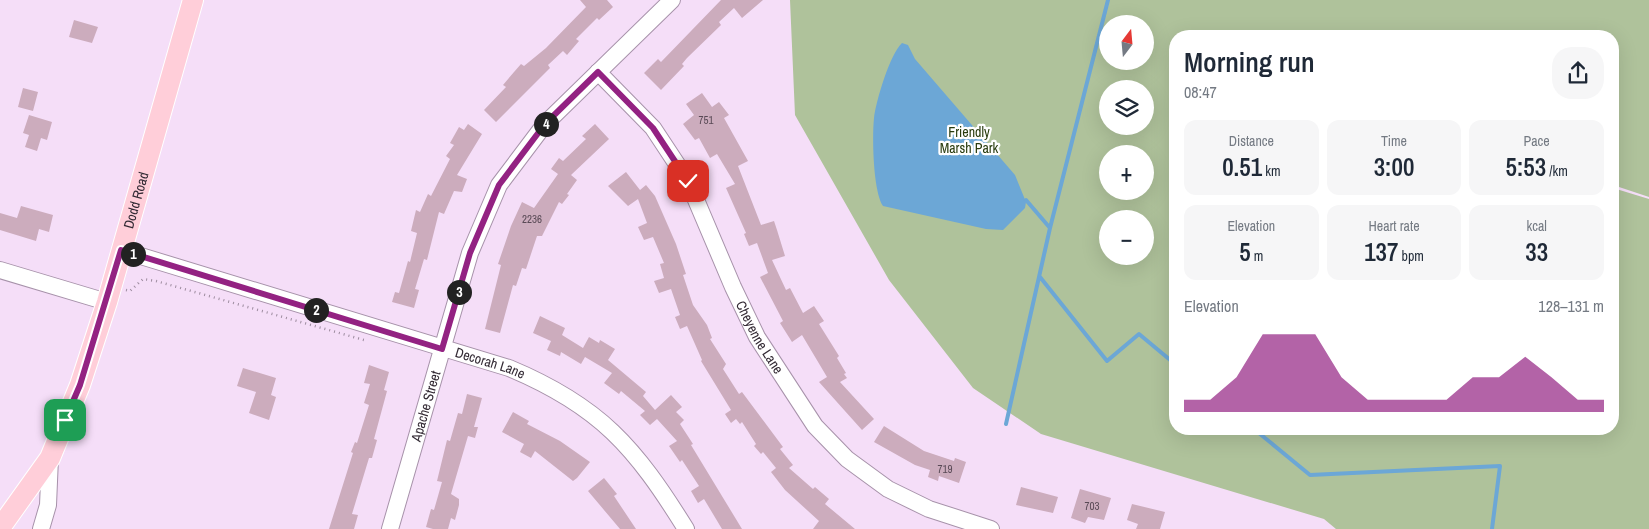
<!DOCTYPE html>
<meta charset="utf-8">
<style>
:root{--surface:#fff;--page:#f6f6f7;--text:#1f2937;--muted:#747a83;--accent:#932282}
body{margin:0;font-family:"Archivo Narrow",sans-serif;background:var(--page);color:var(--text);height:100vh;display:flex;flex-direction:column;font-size:19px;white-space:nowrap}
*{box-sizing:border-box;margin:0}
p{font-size:16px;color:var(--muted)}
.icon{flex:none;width:28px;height:28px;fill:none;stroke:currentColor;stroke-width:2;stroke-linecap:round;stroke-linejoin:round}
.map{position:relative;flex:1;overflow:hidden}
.panel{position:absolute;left:1169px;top:30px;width:450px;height:405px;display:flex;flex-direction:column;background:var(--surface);border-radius:20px;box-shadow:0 5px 20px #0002}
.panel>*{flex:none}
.needle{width:32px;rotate:16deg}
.tools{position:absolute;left:1099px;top:15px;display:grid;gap:10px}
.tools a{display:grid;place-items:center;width:55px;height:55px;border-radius:50%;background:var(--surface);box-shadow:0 5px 20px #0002;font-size:25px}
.pin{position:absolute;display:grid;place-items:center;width:42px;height:42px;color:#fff;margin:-21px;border-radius:10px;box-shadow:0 2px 8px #0006}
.km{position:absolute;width:25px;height:25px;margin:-12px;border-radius:50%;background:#222;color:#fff;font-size:14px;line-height:25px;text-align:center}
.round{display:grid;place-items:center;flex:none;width:52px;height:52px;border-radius:20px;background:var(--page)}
.summary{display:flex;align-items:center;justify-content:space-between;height:85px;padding:0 15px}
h1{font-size:28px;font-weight:600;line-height:38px}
.figures{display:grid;grid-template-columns:repeat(3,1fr);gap:8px;height:85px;padding:5px 15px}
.figures div{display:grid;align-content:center;border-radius:12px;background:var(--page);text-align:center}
.figures b{font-size:25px;font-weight:600}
.figures small{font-size:14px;font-weight:400}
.figures p{font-size:14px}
.chart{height:140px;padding:10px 15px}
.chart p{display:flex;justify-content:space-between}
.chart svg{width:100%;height:90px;margin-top:5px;fill:var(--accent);opacity:.7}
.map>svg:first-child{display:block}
.green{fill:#afc29b;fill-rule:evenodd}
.water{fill:#6ca7d6}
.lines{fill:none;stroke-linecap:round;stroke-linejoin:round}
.stream{stroke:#6ca7d6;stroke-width:4}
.building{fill:#ccacbd}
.minor-casing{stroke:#a792aa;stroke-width:18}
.major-casing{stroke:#fff;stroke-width:22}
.path{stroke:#9c8b9e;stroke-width:2.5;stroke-dasharray:1 4;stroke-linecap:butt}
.minor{stroke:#fff;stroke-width:16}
.major{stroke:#ffced9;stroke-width:20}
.route-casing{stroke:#fff;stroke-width:10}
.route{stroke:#932282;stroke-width:6}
.labels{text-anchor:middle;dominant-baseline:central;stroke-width:4.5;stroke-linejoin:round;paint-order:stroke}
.number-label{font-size:11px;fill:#594a56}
.park-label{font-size:14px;fill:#283b0d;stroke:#fff}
.street-label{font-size:14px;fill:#332a34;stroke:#fff}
</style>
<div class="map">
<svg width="1649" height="529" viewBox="0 0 1649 529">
<rect width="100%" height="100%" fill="#f5def8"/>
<path class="green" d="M790 0H1649V197L1613 185 1612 36H1175V429H1612L1613 188 1649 199V529H1336L1324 519 1041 434 973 388 889 280 795 115ZM1108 24H1145V61H1108ZM1108 89H1145V126H1108ZM1108 154H1145V191H1108ZM1108 219H1145V256H1108Z"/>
<path class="water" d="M902 43 908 45 915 59 1015 175 1026 202 1025 208 1003 230 986 229 883 206C873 191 872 137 874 118 876 101 890 54 902 43Z"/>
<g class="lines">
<path class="stream" d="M1026 200 1050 228
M1040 277 1107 361 1139 334 1175 364
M1006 424 1050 228 1108 0
M1254 429 1310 475 1500 466 1492 529"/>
</g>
<path class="building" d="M580 0H607L613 7 599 20 597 18 576 39 579 41 567 55 563 51 548 65 550 68 496 122 484 110 506 87 503 85 514 72 521 64 524 66 546 48 586 7Z
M721 0H763L742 18 734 8 719 22 721 25 687 58 682 64 684 66 661 90 644 73 658 59 661 62Z
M74 20 98 27 92 43 69 37Z
M23 88 38 92 33 111 18 107Z
M702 93 712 107 719 102 729 115 724 118 748 161 738 166 761 225 774 221 777 230 785 256 772 260 786 290 790 288 803 313 814 306 824 321 819 324 839 356 837 358 846 373 844 374 847 378 840 382 874 419 862 430 819 382 827 377 802 335 792 342 780 323 783 321 760 277 768 273 757 243 749 246 744 234 746 233 726 188 735 184 717 154 710 158 699 138 695 140 683 124 694 115 686 104Z
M29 115 52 122 47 140 41 138 37 151 25 147 29 135 23 133Z
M468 124 482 134 457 175 467 179 462 192 454 191 444 214 439 212 427 260 424 259 415 289 419 290 414 308 392 302 395 292 399 293 408 261 410 262 417 233 411 231 416 210 420 212 428 194 431 196 450 159 446 156 454 145 450 143 459 127 464 130Z
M595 124 609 139 571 175 577 180 567 194 569 195 562 204 559 202 542 236H537L526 269 522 268 516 286 513 285 500 333 485 329 501 265 498 264 511 226 522 202 534 208 558 174 551 169 559 158 563 161 586 139 582 136Z
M626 172 640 190 646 185 655 196 676 244 686 274 683 275 693 305 707 325 712 338 710 339 726 364 723 369 739 394 742 392 783 447 780 449 793 465 789 468 813 489 815 487 829 499 825 504 855 529H813L819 521 785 490 771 472 776 468 763 452 761 454 754 446 756 444 742 422 740 424 736 419 731 423 725 414 731 410 701 361 702 360 687 326 680 329 675 317 680 315 671 289 659 293 654 281 664 278 660 264 664 263 653 237 644 240 638 227 647 223 638 199 628 206 608 186Z
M21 206 53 215 49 232 39 229 36 241 0 230V213L17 218Z
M540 316 565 328 562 335 583 348 589 337 599 343 600 340 615 349 608 360 646 392 643 396 655 410 671 395 682 407 676 412 684 420 680 424 693 444 691 445 742 529H722L704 499 698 503 691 491 699 486 682 460 680 462 669 446 677 441 657 419 650 425 640 415 645 411 621 391 619 394 604 383 612 373 585 357 581 364 561 352 560 356 547 350 551 341 533 333Z
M369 365 389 372 384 390 387 391 374 439 377 440 372 458H369L352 514 358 515 354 529H329L353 453 351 452 355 442 357 443 369 405 364 403 370 384 364 383Z
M243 368 276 378 271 395 276 397 269 420 249 413 256 392 237 386Z
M467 394 482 398 474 427H478L475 438 468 436 451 494 459 499V505L455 520 451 518 448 529H433L426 527 431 509 434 510 442 482 437 481 447 440 450 441 458 413 462 414Z
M513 412 529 421 527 424 560 441 590 462 577 478 573 481 535 451 531 458 520 452 524 444 502 432Z
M884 426 924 451 954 461 955 458 966 462 959 483 939 476 938 481 928 477 930 470 915 465 874 442Z
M604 478 617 494 614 496 636 529H620L588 491Z
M1021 487 1058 497 1053 513 1016 505Z
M1080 489 1111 498 1104 520 1088 517 1085 523 1071 518Z
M1132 504 1165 512 1160 529H1136L1138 524 1127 520Z"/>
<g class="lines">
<defs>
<g id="minor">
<path id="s1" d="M598 72 653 128 688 181 733 287 757 337 815 426 847 459 888 489 929 509 991 529"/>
<path id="s2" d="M121 250 509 368C600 406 635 447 686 529"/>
<path d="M0 270 107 302"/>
<path d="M41 529 48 505 50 458"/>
<path id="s3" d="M390 529 470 253 499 185 545 124 672 0"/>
</g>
<g id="major">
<path id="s4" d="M0 528 50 458 80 385 107 302 193 0"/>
</g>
</defs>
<use href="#minor" class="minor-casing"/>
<use href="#major" class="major-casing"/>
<path class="path" d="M126 290 130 291 143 279 156 281 364 340"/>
<use href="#minor" class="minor"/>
<use href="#major" class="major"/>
</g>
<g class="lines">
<defs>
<path id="route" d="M65 420 80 385 121 250 442 349 470 253 499 185 545 124 598 72 653 128 688 181"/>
</defs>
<use href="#route" class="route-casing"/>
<use href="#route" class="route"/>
</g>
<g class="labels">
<g class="number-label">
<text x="706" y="120">751</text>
<text x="532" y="219">2236</text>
<text x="945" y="469">719</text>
<text x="1092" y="506">703</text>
</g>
<g class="park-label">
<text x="969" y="132">Friendly<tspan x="969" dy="16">Marsh Park</tspan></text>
</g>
<g class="street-label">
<text stroke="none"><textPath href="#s4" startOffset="358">Dodd Road</textPath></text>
<text stroke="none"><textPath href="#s1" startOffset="314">Cheyenne Lane</textPath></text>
<text stroke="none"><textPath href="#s2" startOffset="386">Decorah Lane</textPath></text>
<text stroke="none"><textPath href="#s3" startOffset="128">Apache Street</textPath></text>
</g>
</g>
</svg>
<div class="tools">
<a><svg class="needle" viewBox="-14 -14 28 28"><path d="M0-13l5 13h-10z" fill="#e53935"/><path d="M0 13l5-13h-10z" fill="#747a83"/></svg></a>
<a><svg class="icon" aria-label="layers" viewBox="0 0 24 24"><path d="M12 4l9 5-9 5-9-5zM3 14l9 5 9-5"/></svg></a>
<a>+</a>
<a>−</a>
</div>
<div class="pin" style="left:65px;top:420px;background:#1e9e55"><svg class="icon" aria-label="arrive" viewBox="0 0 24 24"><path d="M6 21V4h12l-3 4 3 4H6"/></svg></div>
<div class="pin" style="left:688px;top:181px;background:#d93025"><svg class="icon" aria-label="check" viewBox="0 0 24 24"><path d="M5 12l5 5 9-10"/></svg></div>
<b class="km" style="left:133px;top:254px">1</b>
<b class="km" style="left:316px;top:310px">2</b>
<b class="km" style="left:459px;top:292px">3</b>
<b class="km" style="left:546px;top:124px">4</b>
<section class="panel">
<div class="summary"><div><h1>Morning run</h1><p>08:47</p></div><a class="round"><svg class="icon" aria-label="share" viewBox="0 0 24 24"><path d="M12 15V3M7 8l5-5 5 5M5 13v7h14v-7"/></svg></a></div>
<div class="figures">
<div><p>Distance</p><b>0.51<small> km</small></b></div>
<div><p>Time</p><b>3:00</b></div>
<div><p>Pace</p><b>5:53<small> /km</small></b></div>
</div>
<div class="figures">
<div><p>Elevation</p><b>5<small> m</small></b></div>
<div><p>Heart rate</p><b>137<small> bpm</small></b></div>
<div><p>kcal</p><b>33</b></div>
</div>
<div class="chart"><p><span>Elevation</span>128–131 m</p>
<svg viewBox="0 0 160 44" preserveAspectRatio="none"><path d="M0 44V38L10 38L20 27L30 6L40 6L50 6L60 27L70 38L80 38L90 38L100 38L110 27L120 27L130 17L140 27L150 38L160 38V44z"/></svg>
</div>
</section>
</div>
